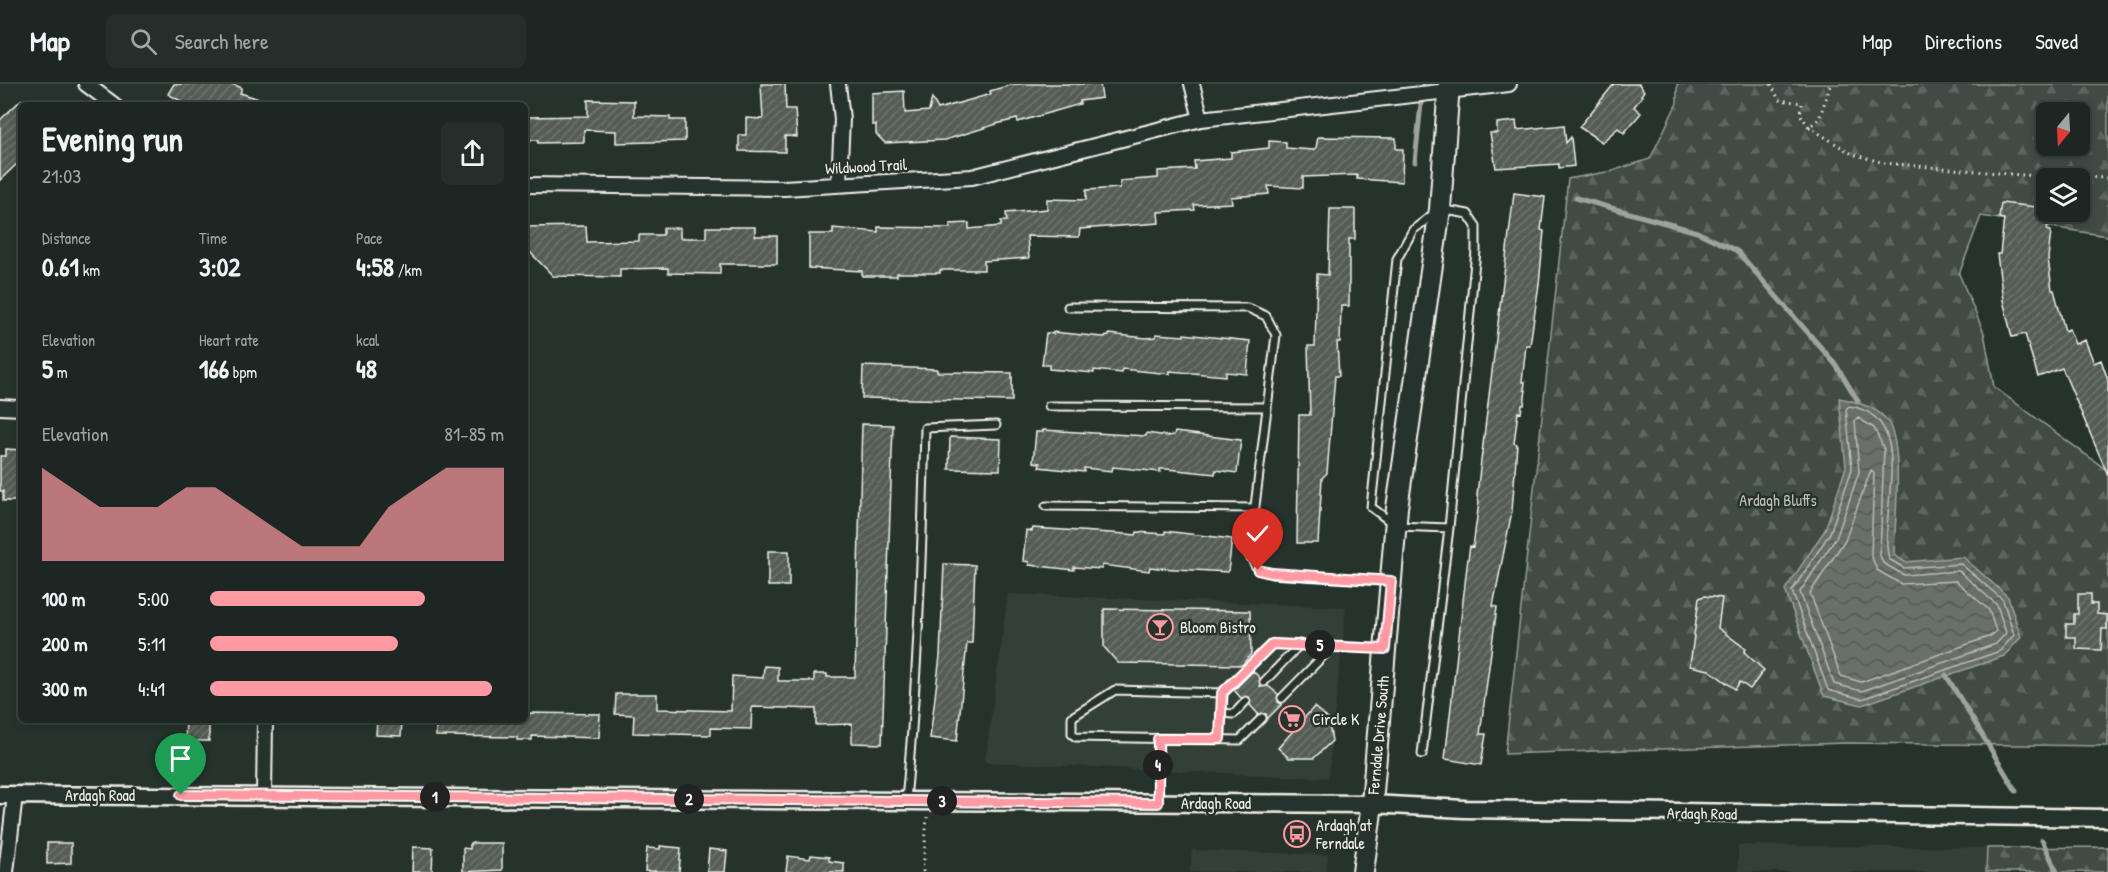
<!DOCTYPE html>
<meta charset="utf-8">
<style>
:root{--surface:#1c2622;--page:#252e2a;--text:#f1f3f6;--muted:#a0a5a5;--line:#3a4340;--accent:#ff9aa2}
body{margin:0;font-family:"Patrick Hand",sans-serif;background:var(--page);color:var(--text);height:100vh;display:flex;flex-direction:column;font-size:22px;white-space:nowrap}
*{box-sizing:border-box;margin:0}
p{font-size:20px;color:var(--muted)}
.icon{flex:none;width:33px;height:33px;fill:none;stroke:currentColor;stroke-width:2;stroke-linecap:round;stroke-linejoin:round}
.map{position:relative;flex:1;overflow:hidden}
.sheet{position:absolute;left:18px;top:18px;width:510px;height:621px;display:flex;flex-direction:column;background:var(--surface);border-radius:9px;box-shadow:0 3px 9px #0003,0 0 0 2px var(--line)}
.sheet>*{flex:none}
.needle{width:39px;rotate:198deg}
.tools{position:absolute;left:2036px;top:18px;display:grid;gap:12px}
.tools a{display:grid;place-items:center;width:54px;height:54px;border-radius:9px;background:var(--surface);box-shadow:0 3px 9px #0003,0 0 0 2px var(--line);font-size:30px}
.pin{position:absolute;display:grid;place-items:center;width:51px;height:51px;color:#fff;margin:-62px -26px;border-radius:50% 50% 50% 0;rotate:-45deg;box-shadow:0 0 6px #0007}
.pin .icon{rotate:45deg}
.km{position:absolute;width:30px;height:30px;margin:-15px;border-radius:50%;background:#222;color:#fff;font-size:16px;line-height:30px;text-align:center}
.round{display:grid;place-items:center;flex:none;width:63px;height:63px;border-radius:9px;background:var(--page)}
.summary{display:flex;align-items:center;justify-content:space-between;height:102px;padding:0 24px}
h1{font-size:33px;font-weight:700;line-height:45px}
.metrics{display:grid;grid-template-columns:repeat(3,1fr);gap:9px;height:102px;padding:6px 24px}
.metrics div{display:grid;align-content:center}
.metrics b{font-size:26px;font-weight:700}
.metrics small{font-size:16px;font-weight:400}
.metrics p{font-size:16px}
.chart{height:168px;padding:12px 24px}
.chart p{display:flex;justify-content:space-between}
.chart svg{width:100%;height:108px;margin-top:6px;fill:var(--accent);opacity:.7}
ul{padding:0 24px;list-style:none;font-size:20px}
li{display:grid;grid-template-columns:96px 72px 1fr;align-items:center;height:45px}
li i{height:15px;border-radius:8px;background:var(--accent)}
header{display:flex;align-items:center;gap:36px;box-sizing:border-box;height:84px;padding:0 30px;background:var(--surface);border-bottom:2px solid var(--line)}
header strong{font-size:28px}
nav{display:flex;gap:33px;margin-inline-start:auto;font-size:21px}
.search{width:420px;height:54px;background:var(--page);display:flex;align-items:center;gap:15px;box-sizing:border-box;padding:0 21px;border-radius:9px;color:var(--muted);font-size:22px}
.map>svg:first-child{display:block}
.built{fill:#333f39}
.forest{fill:url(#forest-firs);stroke:#9a9e96;stroke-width:1.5;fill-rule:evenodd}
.water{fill:url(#water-waves);stroke:#9fa39b;stroke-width:1.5}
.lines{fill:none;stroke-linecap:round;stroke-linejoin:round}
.shore{stroke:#bcbdb5;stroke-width:1.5}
.stream{stroke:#9fa39b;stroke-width:5}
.building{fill:url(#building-hatch);stroke:#f4f1e8;stroke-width:1.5}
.service-casing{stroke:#f4f1e8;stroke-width:11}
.minor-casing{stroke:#f4f1e8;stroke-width:18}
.tertiary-casing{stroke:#f4f1e8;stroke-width:21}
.secondary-casing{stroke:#f4f1e8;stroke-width:24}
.path{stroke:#f4f1e8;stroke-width:3;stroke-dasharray:1.5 4.5;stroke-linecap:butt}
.service{stroke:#26332d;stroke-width:7}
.minor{stroke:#26332d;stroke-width:14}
.tertiary{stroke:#26332d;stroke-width:16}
.secondary{stroke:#26332d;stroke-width:20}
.route-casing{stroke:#fff;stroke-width:12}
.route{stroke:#ff9aa2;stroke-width:8}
.labels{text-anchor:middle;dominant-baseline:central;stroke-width:5;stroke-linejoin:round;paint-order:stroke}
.street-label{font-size:16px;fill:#f4f1e8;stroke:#26332d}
.park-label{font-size:16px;fill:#bebfb7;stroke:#26332d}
.poi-label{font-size:16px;fill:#f4f1e8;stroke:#26332d;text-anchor:start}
</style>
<header>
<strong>Map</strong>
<div class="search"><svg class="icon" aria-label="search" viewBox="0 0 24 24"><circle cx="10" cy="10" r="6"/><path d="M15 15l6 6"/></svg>Search here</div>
<nav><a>Map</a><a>Directions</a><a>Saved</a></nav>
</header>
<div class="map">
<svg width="2108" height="788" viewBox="0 0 2108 788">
<defs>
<pattern id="forest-firs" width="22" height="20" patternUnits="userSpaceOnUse" patternTransform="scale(1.5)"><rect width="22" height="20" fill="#414b45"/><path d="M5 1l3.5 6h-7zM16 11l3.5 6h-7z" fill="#5d6560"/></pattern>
<pattern id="water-waves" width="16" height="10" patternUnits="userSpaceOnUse" patternTransform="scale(1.5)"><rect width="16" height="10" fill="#676f68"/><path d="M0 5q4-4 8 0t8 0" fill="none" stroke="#565a55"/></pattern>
<pattern id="building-hatch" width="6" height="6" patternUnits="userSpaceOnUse" patternTransform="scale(1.5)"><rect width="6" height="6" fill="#525c55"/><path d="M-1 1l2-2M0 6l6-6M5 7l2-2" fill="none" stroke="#6c746d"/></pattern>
</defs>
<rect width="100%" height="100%" fill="#26332d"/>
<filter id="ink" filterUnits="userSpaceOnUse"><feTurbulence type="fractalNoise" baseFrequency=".0167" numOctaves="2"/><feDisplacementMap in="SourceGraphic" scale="12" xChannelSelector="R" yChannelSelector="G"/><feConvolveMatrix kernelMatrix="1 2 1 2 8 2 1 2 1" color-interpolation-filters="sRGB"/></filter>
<g filter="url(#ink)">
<path class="built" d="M1008 510 1346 523 1328 694 985 678Z
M1738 761 1987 764 1986 788H1738Z
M1192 766 1328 771 1326 788H1190Z"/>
<path class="forest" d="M1677 0H2108V152L1981 132 1959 190 1984 249 1994 303 2108 387V662L1845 659 1505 670 1568 95 1612 87 1650 75 1677 19ZM2046 28H2079V62H2046ZM2046 94H2079V128H2046Z
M2108 763V788H1986L1987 764Z"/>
<path class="water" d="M1839 314C1854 317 1874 322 1885 334 1906 358 1894 439 1894 471L1905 478 1963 473 2008 513 2021 553 2004 572 1862 621 1824 612 1785 506 1825 446 1846 383Z"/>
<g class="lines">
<path class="shore" d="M1849 322C1920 332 1877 432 1889 475L1904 484 1961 480 2003 516 2014 551 2000 567 1862 615 1828 606 1792 507 1830 449 1852 385 1846 325Z
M1858 334 1874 344 1884 365 1880 471 1883 479 1904 491 1959 487 1997 521 2006 549 1996 560 1862 607 1834 600 1800 508 1837 452 1859 388 1855 337Z
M1871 386 1874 389 1871 471 1877 486 1901 500 1956 497 1989 526 1996 547 1991 552 1861 598 1841 592 1810 509 1845 456Z"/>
<path class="stream" d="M1415 78 1423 0
M1576 114 1697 148 1737 167 1836 281 1858 317
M1946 591 2016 707
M2042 756 2057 788"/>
</g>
<path class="building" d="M174 0H232L242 4 240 9 269 18V21H188L168 10Z
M761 0H785L786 25H795L797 53 785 52V68L739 67V51H746V34L763 35Z
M1014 0H1100L1102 14 1080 17V20L1018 38 1017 35 1000 39 945 56 885 59 876 50V41H872V9L904 7 905 29 929 27 932 14 938 25 991 10 990 7Z
M1614 0H1639L1644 7 1641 11 1642 12 1634 23 1641 29 1624 49 1618 44 1602 58 1579 43Z
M21 16V76L0 96V36Z
M588 16 634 17V32L670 33V36H685V57L616 59V47L584 46V58L538 59V56H525V33L588 32Z
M1516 37 1517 46 1564 41 1566 59 1571 53 1574 82 1559 84V80L1496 84 1490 49H1497V39Z
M1318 53 1396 54V65H1403L1402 98 1357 95V91L1303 93V104L1268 102 1269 110 1231 113 1232 119 1194 121 1195 126 1158 128 1159 139 1080 145 1079 153 1027 152 1029 174 984 177V186H940V189H897V192H862V187L809 184V150H833V144L878 148V143L950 144V140L969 139V145L1001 142V137H1007L1006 129 1047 125V115L1086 116V106L1120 104V97L1158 94V87L1195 85 1194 77 1231 74V68L1269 64V57L1286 58V64L1313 66 1316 64Z
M1514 109 1545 113 1541 146 1544 147 1539 200 1530 261H1526L1522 298H1525L1524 306H1526L1524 321H1522L1521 329 1518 328 1514 359 1517 360 1512 427 1493 522 1497 523 1480 650H1486L1481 681 1445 675 1467 482 1470 462 1473 463 1479 418 1477 412 1479 393Z
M2001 119 2046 124V128H2049L2047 146 2051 147 2048 174 2052 206H2054L2065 247 2069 245 2075 260 2085 256 2094 279 2101 276 2108 296V391L2062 284 2038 293 2025 250 2012 253 2003 216 1997 170H2000L2004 135 1999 134Z
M1330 125H1355V155H1349V222H1341L1340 258H1337L1339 292H1335L1327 389 1322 394 1318 459H1297L1299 331H1310L1308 262H1315L1317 190 1328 191Z
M586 142 587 158 639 157V151H663V144H680V154H706V143H755V152H777V180H720V190L668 189V184L620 185V193L553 192 525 163V143Z
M1053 248 1102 253 1109 252V250L1146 254 1156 253V250L1184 252V250L1250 257 1247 290 1226 288V292L1170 287V290L1122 285V289L1094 286V289L1049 285V281H1042L1046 249 1053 250Z
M863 282 937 285V288L1012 289V317L862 314Z
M862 340 893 341 882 660 852 659V640L816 641V625L752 623 751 645 711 644V651L633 649 634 631 615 630 616 610H657V625L731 627 732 592 763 594 764 582 778 583V597H814V590H827V593H855Z
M1043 346 1146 352 1147 349 1167 352 1174 351 1175 348 1241 356 1237 389 1216 386 1215 390 1167 385H1160V388L1113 383 1112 387 1084 384V388L1039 383 1040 379 1033 378 1036 348H1043Z
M950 353 1001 355 1000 386 949 385Z
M6 365 21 366V417H3V407H0V372H6Z
M1033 444 1126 450 1136 451 1137 448 1165 450V447L1232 455 1228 488 1158 484 1150 483 1149 487 1102 481V485L1074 483V486L1029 481V478L1023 477 1026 446 1032 447Z
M768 467H789V502H768Z
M944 480 975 481 972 559H967L957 657 930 654 940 572Z
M2078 510H2091V520H2097V530L2107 531V545H2102L2101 566 2076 565V553H2066V540H2074V530H2078Z
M1704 512 1722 514 1718 544 1746 565 1744 568 1764 586 1750 605 1740 598 1735 605 1709 586 1690 582 1699 514Z
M1104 525 1250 527 1251 570 1242 581 1118 579 1104 563Z
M1253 587 1260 594V602H1268L1278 610V618L1282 620 1267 635 1266 630H1258L1250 621 1249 613 1241 614 1234 606Z
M1314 623 1328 635 1332 657 1314 674H1289L1278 664Z
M525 629 600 630 599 654 532 652V656H517V653L436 652V636H525Z
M377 636H402L401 652 376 651Z
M209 637V657H185L186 638Z
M47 759H71V779L47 780Z
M470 759H502V786L463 788V764L470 765Z
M660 762 681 764 679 788 645 787 647 764 660 765Z
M413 763 433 764 432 788H412Z
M709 765 727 767 725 788H707Z
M811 771 829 773V777L844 779V788H786L788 772 810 775Z"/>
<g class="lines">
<defs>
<path id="service" d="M1068 223 1248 224 1266 232 1276 251 1249 471 1258 486 1272 490 1388 497
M1049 322 1267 323
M1046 422 1255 424
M1264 598 1300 560
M1282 614 1333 562
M1221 629 1234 630 1246 617
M1262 634 1240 656 1076 653 1072 650V633L1115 606 1223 609 1272 560 1383 565
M1158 655V718
M1220 655 1223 609
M1422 670 1449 444 1476 167V142L1468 130 1440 125 1413 146 1397 175 1371 423 1396 442 1449 444
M906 716C918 592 922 468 925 344L996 341"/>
<path id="minor" d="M86 0 114 21
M838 0 842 35 839 99
M1192 0 1201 35
M525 101 784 104 972 93 1201 35 1509 0
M0 323 21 324
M264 712 265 636
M6 788 15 711"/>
<path id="tertiary" d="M0 711 1372 720 1464 725 2108 734"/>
<path id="secondary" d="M1363 788 1372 720 1397 424 1440 125 1449 0"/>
</defs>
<use href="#service" class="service-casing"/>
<use href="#minor" class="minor-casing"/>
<use href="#tertiary" class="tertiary-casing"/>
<use href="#secondary" class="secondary-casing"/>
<path class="path" d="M1771 0 1779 16 1802 19 1800 30 1809 43 1819 35 1831 0
M1809 43 1852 70 1884 79 2021 91 2108 94
M923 788 927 733"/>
<use href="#service" class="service"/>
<use href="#minor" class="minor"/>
<use href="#tertiary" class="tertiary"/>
<use href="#secondary" class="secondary"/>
</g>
</g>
<g class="lines" filter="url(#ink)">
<defs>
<path id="route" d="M181 711 1158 719V655H1220L1222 609 1272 560 1385 565 1391 497 1272 489 1258 486"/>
</defs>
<use href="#route" class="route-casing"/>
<use href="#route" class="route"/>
</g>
<defs>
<symbol id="bar-ring" viewBox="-11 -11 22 22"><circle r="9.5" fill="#26332d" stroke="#ff9aa2" stroke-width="1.5"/><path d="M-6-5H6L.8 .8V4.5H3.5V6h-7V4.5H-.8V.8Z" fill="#ff9aa2"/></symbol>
<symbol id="supermarket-ring" viewBox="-11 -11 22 22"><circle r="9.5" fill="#26332d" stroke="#ff9aa2" stroke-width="1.5"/><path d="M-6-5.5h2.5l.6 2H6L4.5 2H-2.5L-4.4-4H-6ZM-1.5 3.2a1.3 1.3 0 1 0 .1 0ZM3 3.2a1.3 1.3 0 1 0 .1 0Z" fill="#ff9aa2"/></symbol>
<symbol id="bus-ring" viewBox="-11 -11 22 22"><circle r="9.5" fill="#26332d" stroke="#ff9aa2" stroke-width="1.5"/><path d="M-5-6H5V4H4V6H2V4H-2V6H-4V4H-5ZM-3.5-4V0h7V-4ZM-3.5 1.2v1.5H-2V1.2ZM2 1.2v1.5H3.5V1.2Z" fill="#ff9aa2"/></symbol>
</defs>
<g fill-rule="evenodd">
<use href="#bar-ring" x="1145" y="528" width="30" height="30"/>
<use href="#supermarket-ring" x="1277" y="620" width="30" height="30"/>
<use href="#bus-ring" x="1282" y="735" width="30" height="30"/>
</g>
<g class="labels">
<g class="street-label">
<text transform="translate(866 82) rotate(-3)">Wildwood Trail</text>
<text transform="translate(1378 651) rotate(-85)">Ferndale Drive South</text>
<text x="100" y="711">Ardagh Road</text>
<text x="1216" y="719">Ardagh Road</text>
<text transform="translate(1702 729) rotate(1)">Ardagh Road</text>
</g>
<g class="park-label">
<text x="1778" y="416">Ardagh Bluffs</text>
</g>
<g class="poi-label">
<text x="1180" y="543">Bloom Bistro</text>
<text x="1312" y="635">Circle K</text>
<text x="1316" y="741">Ardagh at<tspan x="1316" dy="18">Ferndale</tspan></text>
</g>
</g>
</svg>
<div class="tools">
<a><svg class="needle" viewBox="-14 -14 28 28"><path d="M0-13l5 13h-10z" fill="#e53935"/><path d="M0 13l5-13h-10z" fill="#a0a5a5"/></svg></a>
<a><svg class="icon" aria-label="layers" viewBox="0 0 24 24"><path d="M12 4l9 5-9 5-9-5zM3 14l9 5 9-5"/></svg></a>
</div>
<div class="pin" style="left:181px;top:711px;background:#1e9e55"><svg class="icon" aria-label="arrive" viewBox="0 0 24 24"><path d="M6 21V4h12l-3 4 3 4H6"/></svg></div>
<div class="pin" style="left:1258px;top:486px;background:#d93025"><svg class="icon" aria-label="check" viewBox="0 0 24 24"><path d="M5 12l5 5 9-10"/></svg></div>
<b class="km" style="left:435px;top:713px">1</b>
<b class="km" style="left:689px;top:715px">2</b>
<b class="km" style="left:942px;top:717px">3</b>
<b class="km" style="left:1158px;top:681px">4</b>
<b class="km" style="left:1320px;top:561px">5</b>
<section class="sheet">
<div class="summary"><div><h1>Evening run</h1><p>21:03</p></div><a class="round"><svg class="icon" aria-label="share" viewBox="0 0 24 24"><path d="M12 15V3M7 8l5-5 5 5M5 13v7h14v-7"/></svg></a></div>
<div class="metrics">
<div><p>Distance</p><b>0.61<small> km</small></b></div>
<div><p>Time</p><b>3:02</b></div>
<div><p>Pace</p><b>4:58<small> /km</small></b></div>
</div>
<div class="metrics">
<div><p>Elevation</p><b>5<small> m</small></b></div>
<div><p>Heart rate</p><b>166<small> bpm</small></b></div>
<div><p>kcal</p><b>48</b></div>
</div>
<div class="chart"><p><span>Elevation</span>81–85 m</p>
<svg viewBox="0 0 160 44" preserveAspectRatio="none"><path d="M0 44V6L10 14L20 22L30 22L40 22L50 14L60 14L70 22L80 30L90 38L100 38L110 38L120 22L130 14L140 6L150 6L160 6V44z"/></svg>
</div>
<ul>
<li><b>100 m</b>5:00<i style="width:73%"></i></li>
<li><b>200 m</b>5:11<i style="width:64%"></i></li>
<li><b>300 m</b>4:41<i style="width:96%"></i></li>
</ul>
</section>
</div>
